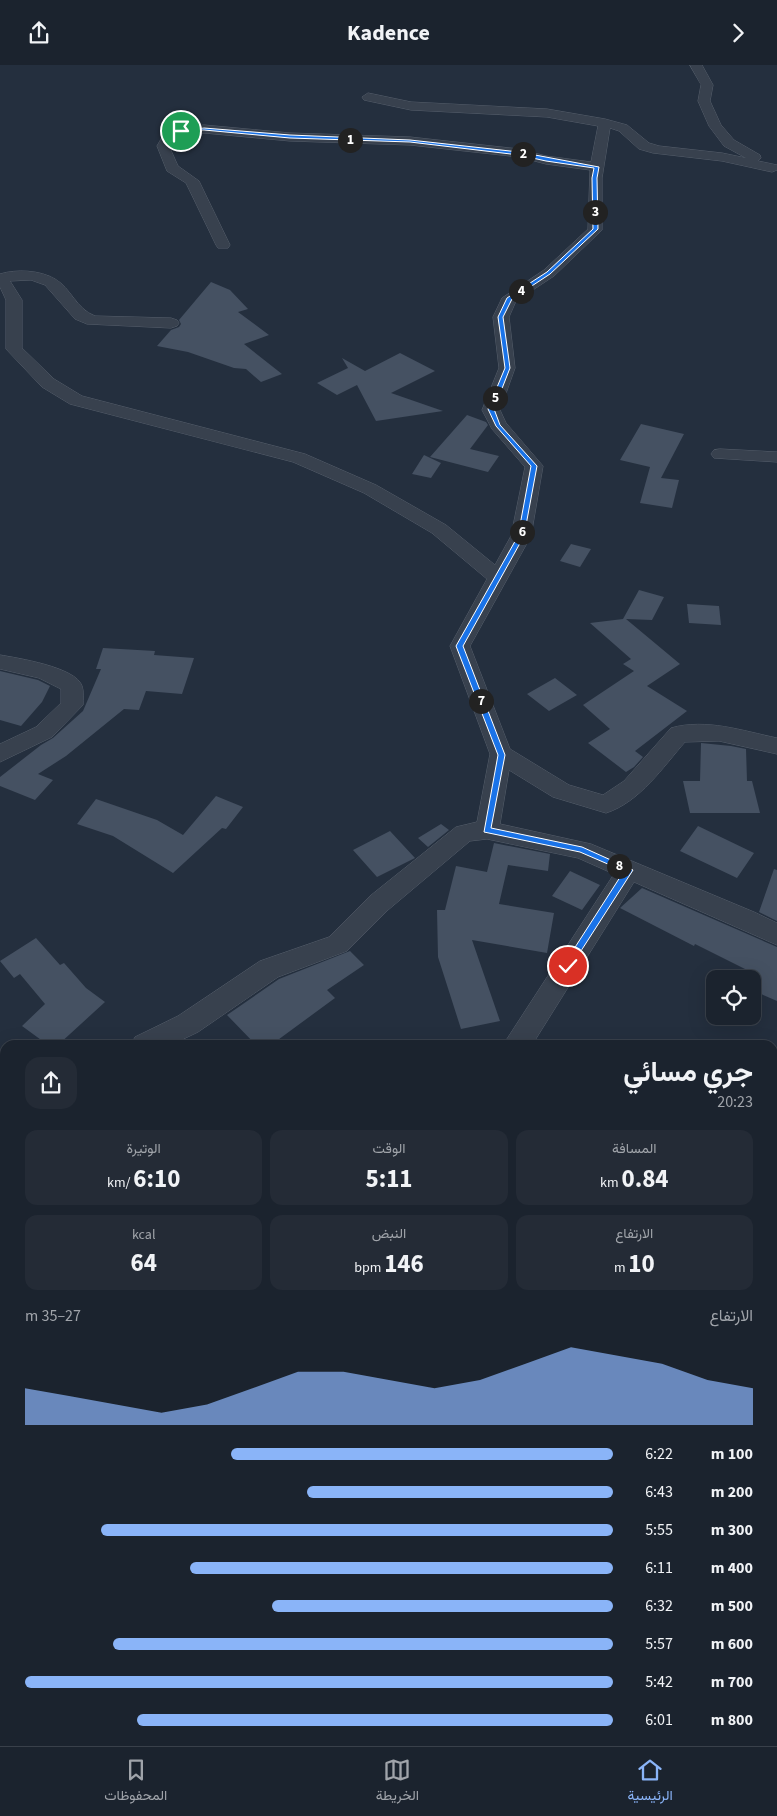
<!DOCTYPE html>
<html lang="ar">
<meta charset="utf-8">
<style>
:root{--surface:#1b232e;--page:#242b36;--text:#f1f3f6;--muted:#a0a4aa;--line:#39404a;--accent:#8ab4f8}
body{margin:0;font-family:"Source Sans 3",Vazirmatn,sans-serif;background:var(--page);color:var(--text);direction:rtl;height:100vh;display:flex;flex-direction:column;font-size:19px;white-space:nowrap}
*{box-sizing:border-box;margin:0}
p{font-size:16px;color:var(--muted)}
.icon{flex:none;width:28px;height:28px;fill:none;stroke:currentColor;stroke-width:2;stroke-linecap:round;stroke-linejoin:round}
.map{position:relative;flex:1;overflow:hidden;direction:ltr}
.details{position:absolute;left:0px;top:975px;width:778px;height:706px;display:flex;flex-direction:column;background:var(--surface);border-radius:15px 15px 0 0;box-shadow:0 5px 20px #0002,0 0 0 1px var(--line);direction:rtl}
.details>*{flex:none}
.buttons{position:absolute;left:706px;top:905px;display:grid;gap:10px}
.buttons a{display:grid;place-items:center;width:55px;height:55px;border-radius:10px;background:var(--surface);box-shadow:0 5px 20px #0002,0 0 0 1px var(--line);font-size:25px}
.pin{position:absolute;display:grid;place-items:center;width:42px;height:42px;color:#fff;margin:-21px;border:2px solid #fff;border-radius:50%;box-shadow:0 1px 5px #0007}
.km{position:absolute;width:25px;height:25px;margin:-12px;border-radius:50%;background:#222;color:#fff;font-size:14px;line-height:25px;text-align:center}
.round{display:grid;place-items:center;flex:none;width:52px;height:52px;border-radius:15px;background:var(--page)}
.headline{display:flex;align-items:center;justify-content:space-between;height:85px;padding:0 25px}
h1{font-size:28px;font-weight:700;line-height:38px}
.metrics{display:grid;grid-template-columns:repeat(3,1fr);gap:8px;height:85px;padding:5px 25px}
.metrics div{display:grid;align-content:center;border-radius:12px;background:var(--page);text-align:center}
.metrics b{font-size:25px;font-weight:700}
.metrics small{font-size:14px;font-weight:400}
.metrics p{font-size:14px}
.chart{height:140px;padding:10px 25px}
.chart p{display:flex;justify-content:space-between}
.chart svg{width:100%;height:90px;margin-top:5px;fill:var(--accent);opacity:.7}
ul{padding:0 25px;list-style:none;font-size:16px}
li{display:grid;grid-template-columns:80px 60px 1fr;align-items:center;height:38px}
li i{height:12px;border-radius:6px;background:var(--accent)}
header{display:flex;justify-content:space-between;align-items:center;height:65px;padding:0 25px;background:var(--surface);font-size:22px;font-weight:700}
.menu{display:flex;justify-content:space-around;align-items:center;height:70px;border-top:1px solid var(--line);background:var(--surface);font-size:14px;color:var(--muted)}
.menu a{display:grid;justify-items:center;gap:2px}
.menu .active{color:var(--accent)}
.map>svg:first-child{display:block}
.building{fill:#455162}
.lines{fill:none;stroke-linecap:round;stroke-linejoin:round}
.minor-casing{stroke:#565f6c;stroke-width:1}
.minor{fill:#38414e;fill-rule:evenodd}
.route{fill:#1a73e8;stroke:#fff}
</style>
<header><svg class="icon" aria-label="forward" viewBox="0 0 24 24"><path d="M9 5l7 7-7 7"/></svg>Kadence<svg class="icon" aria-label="share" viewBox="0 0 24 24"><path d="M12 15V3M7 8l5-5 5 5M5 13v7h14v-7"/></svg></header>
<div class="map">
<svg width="777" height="1681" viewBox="0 0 777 1681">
<rect width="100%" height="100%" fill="#242f3e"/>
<path class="building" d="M211 217 230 225 248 244 238 247 269 270 244 279 282 309 261 317 246 304 234 303 188 287 157 281 171 265 179 262 181 259 179 255Z
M400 288 435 306 391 328 443 346 376 356 357 320 337 330 317 318 348 303 342 293 365 306Z
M467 350 486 357 488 360 470 384 499 391 488 407 430 392Z
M641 359 684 369 661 413 679 415 672 443 640 438 650 402 620 395Z
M424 390 441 398 431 413 412 409Z
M571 479 591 484 580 502 560 496Z
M639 525 664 532 652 555 626 554 680 599 647 621 687 646 635 686 643 692 634 702 626 707 588 678 610 664 583 640 634 606 623 599 631 594 590 558 623 554Z
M687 539 719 541 721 560 689 558Z
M103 583 155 586 154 590 194 593 182 629 146 626 139 645 124 644 66 691 38 709 53 715 35 735 0 721V712L41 680 53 673 83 646 101 604H96Z
M0 606 38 615 50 621 42 637 21 661 0 655Z
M555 613 577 630 549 646 527 629Z
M701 678 731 681 746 684 747 716H752L760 748H690L683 716H700Z
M216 731 243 742 226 764 222 763 173 808 113 771 77 759 96 734 157 755 183 770Z
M441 759 449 765 428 782 418 773Z
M698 761 754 788 737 813 680 786Z
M390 766 415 793 377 812 353 785Z
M494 778 550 789 548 806 508 800 499 839 554 848 547 888 472 875 500 956 461 964 438 892 437 845H445L456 801 487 807Z
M774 804 777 805V856L759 847Z
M570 806 600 820 582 845 552 831Z
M642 823 777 882V936L752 925 753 908 695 879 694 881 620 843Z
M36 873 60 900 64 898 86 923 105 937 58 980H48L22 961 45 939 20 909 14 913 0 896Z
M350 886 364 900 327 925 335 933 271 980H256L227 950 279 914Z"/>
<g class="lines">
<defs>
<path id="minor" d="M690 0H702L713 20 710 36 721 60 734 75 760 90 761 93 758 96 777 100V105L772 107 722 96 653 88 639 84 619 66 610 63 602 113V165L554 211 516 236 509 252 515 303 500 345 506 358 543 401 531 471 470 581 510 684 569 720 603 730 624 716 671 663C706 653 743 666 777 673V689L719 676 685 677C663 702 640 737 606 748L553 732 509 705 500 759 591 779 754 847 777 858V880L634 817 532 980H503L614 809 578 793 487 774 470 776 388 845 347 886 278 912 198 967 171 980H131L135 972 178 951 260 896 329 872 370 831 456 762 477 757 490 689 450 581 487 514 432 468 364 428 293 397 70 339 42 322 6 284V235L0 222V209C16 204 40 205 55 214 71 223 76 244 95 251L171 253 177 255 179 258 177 261 171 263 87 259 75 254 45 220 31 215 10 216 22 235V283L54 314 82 331 305 389 376 420 446 460 495 500 511 471 525 402 492 364 482 345 499 303 493 252 502 233 544 205 588 164 590 105 546 99 519 92 410 80 290 76 204 68 183 70 174 73 169 81 178 101 199 116 230 180 228 183H218L216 180 186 118 167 106 157 81 165 67 181 62 204 60 290 68 410 72 519 84 546 91 591 97 598 61 547 52 411 45 364 35 362 32 368 28 411 37 547 44 605 54 627 60 649 78 659 81 722 88 746 93 724 81 709 61 698 36 701 20Z
M720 384 777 387V397L714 393 711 389 714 385Z
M0 590C17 593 76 602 82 621 84 626 83 634 83 640L52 672 0 697V679L36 662 61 638V624L39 613 0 604Z
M5 1023V1048L0 1049V1024Z
M772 1107 777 1109V1149L772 1147Z
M5 1661V1676H34L32 1681H0V1664Z
M716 1676H754L755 1681H717Z"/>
</defs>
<use href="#minor" class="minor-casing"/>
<use href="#minor" class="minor"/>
</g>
<path class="route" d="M204 63 290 70 410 75 519 87 599 102 597 113 598 164 550 209 512 234 503 252 510 303 494 344 500 360 537 401 524 471 463 581 505 690 491 763 582 782 633 805 570 903 568 904 563 901 624 806 580 787 484 767 498 690 456 581 518 471 531 401 496 361 488 344 505 303 498 252 507 233 547 207 593 164 592 113 594 103 546 96 519 90 410 77 290 73 204 65 179 66Z"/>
</svg>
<div class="buttons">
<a><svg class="icon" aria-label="locate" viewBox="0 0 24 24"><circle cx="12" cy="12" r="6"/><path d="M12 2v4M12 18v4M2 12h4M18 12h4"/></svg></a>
</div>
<div class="pin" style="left:181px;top:66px;background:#1e9e55"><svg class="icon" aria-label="arrive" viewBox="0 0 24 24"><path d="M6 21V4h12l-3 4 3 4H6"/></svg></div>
<div class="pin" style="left:568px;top:901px;background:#d93025"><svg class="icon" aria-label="check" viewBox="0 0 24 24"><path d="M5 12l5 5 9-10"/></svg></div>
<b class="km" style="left:350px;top:75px">1</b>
<b class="km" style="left:523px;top:89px">2</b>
<b class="km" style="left:595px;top:147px">3</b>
<b class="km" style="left:521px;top:226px">4</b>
<b class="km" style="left:495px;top:333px">5</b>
<b class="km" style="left:522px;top:467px">6</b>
<b class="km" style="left:481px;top:636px">7</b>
<b class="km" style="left:619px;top:801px">8</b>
<section class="details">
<div class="headline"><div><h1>جري مسائي</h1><p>20:23</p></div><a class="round"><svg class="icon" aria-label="share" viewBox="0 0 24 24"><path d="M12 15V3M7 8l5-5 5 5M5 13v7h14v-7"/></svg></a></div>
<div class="metrics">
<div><p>المسافة</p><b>0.84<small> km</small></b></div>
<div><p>الوقت</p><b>5:11</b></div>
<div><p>الوتيرة</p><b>6:10<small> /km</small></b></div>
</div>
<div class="metrics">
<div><p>الارتفاع</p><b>10<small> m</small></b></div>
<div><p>النبض</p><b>146<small> bpm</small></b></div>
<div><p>kcal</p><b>64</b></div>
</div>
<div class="chart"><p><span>الارتفاع</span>27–35 m</p>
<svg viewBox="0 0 160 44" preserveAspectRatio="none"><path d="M0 44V26L10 30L20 34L30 38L40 34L50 26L60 18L70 18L80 22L90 26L100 22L110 14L120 6L130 10L140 14L150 22L160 26V44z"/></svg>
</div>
<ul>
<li><b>100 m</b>6:22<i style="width:65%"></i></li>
<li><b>200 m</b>6:43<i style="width:52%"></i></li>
<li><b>300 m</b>5:55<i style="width:87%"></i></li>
<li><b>400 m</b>6:11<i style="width:72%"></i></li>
<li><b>500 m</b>6:32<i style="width:58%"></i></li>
<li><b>600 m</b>5:57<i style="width:85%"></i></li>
<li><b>700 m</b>5:42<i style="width:100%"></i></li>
<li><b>800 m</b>6:01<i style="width:81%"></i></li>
</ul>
</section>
</div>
<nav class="menu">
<a class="active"><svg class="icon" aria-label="home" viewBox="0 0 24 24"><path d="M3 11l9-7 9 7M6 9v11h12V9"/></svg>الرئيسية</a>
<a><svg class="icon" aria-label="map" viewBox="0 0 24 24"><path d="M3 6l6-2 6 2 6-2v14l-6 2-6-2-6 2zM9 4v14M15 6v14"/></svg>الخريطة</a>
<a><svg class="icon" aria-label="saved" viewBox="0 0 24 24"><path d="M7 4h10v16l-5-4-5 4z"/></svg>المحفوظات</a>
</nav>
